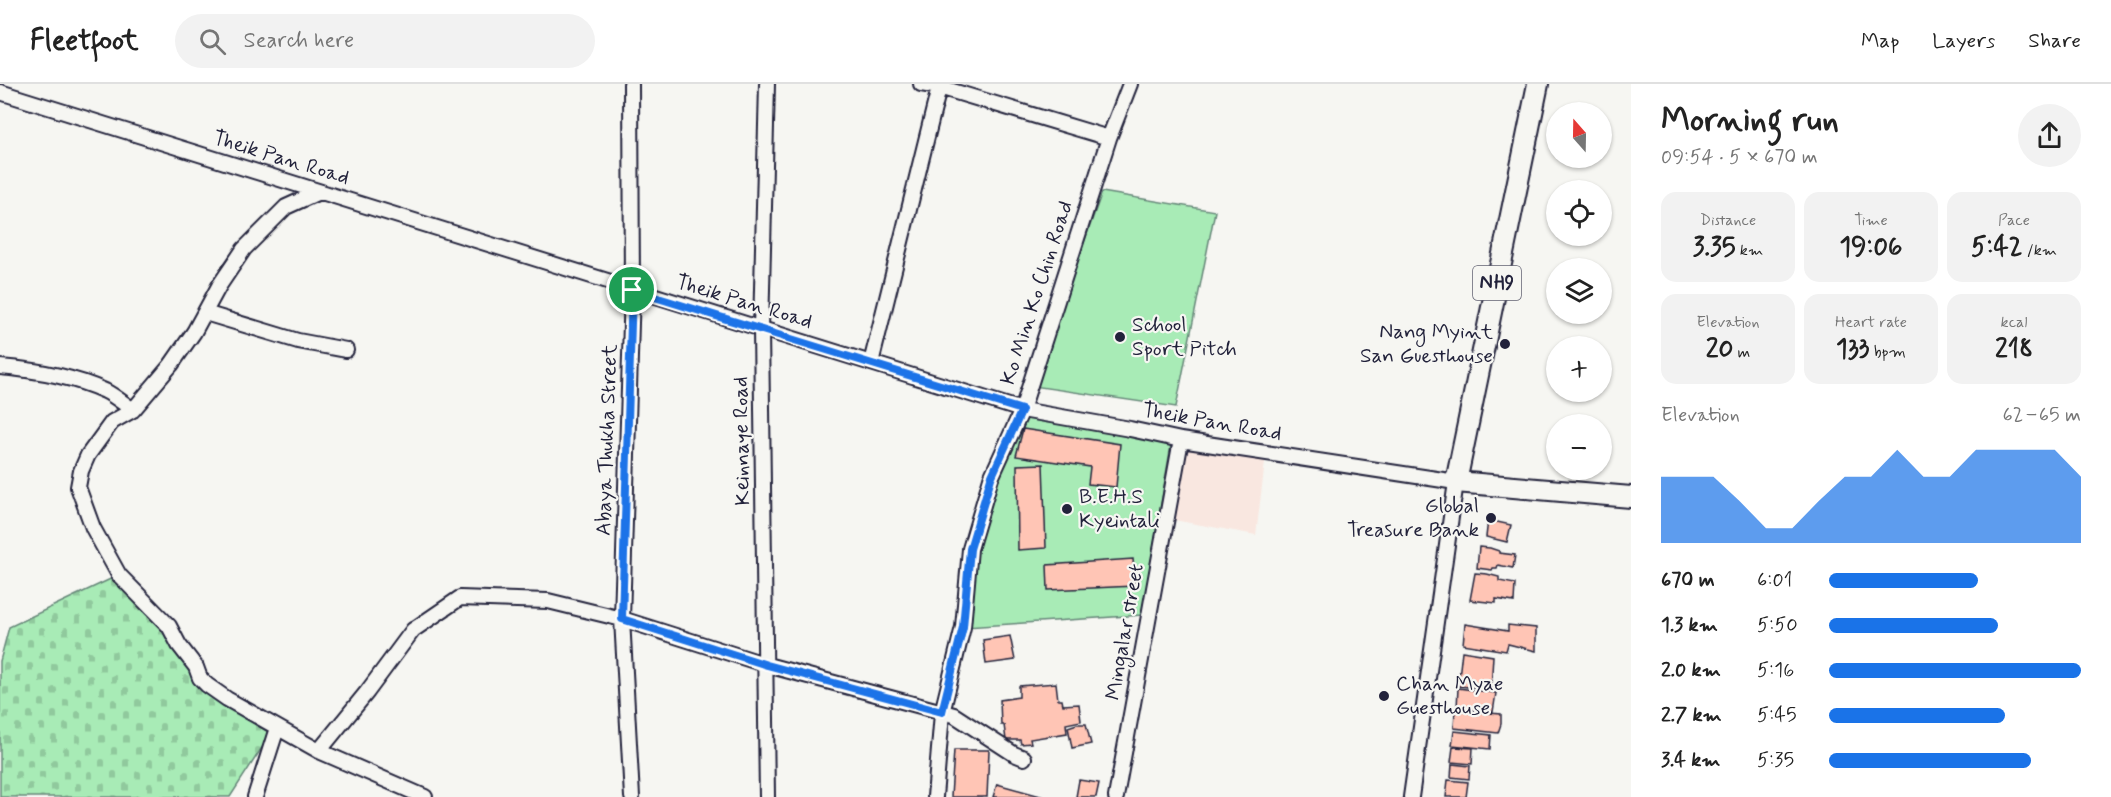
<!DOCTYPE html>
<meta charset="utf-8">
<style>
:root{--surface:#fff;--page:#f2f2f2;--text:#222;--muted:#767676;--line:#e0e0e0;--accent:#1a73e8}
body{margin:0;font-family:Mynerve,sans-serif;background:var(--page);color:var(--text);height:100vh;display:flex;flex-direction:column;font-size:22px;white-space:nowrap}
*{box-sizing:border-box;margin:0}
p{font-size:20px;color:var(--muted)}
.icon{flex:none;width:33px;height:33px;fill:none;stroke:currentColor;stroke-width:2;stroke-linecap:round;stroke-linejoin:round}
.map{position:relative;flex:1;overflow:hidden}
.side{display:flex;flex-direction:column;background:var(--surface);width:480px}
.side>*{flex:none}
.needle{width:39px;rotate:340deg}
.buttons{position:absolute;left:1546px;top:18px;display:grid;gap:12px}
.buttons a{display:grid;place-items:center;width:66px;height:66px;border-radius:50%;background:var(--surface);box-shadow:0 2px 4px #0004;font-size:30px}
.pin{position:absolute;display:grid;place-items:center;width:51px;height:51px;color:#fff;margin:-26px;border:3px solid #fff;border-radius:50%;box-shadow:0 2px 6px #0007}
.round{display:grid;place-items:center;flex:none;width:63px;height:63px;border-radius:32px;background:var(--page)}
.overview{display:flex;align-items:center;justify-content:space-between;height:102px;padding:0 30px}
h1{font-size:33px;font-weight:700;line-height:45px}
.metrics{display:grid;grid-template-columns:repeat(3,1fr);gap:9px;height:102px;padding:6px 30px}
.metrics div{display:grid;align-content:center;border-radius:15px;background:var(--page);text-align:center}
.metrics b{font-size:26px;font-weight:700}
.metrics small{font-size:16px;font-weight:400}
.metrics p{font-size:16px}
.chart{height:168px;padding:12px 30px}
.chart p{display:flex;justify-content:space-between}
.chart svg{width:100%;height:108px;margin-top:6px;fill:var(--accent);opacity:.7}
ul{padding:0 30px;list-style:none;font-size:20px}
li{display:grid;grid-template-columns:96px 72px 1fr;align-items:center;height:45px}
li i{height:15px;border-radius:8px;background:var(--accent)}
header{display:flex;align-items:center;gap:36px;box-sizing:border-box;height:84px;padding:0 30px;background:var(--surface);border-bottom:2px solid var(--line)}
header strong{font-size:28px}
nav{display:flex;gap:33px;margin-inline-start:auto;font-size:21px}
.search{width:420px;height:54px;background:var(--page);display:flex;align-items:center;gap:15px;box-sizing:border-box;padding:0 21px;border-radius:33px;color:var(--muted);font-size:22px}
main{display:flex;flex:1;min-height:0}
.map>svg:first-child{display:block}
.built{fill:#f9e7e0}
.cemetery{fill:url(#cemetery-stones);stroke:#658678;stroke-width:1.5}
.pitch{fill:#a8ebb6;stroke:#658678;stroke-width:1.5}
.building{fill:#ffc5b5;stroke:#22223b;stroke-width:1.5}
.lines{fill:none;stroke-linecap:round;stroke-linejoin:round}
.minor-casing{stroke:#22223b;stroke-width:18}
.highway-casing{stroke:#22223b;stroke-width:24}
.minor{stroke:#f6f6f2;stroke-width:14}
.highway{stroke:#f6f6f2;stroke-width:20}
.route-casing{stroke:#fff;stroke-width:12}
.route{stroke:#1a73e8;stroke-width:8}
.poi-dot{fill:#22223b;stroke:#f6f6f2;stroke-width:2}
.labels{text-anchor:middle;dominant-baseline:central;stroke-width:4.5;stroke-linejoin:round;paint-order:stroke}
.shield{fill:#f6f6f2;stroke:#626272;stroke-width:1.5}
.shield-label{font-size:20px;font-weight:bold;fill:#22223b}
.street-label{font-size:21px;fill:#22223b;stroke:#f6f6f2}
.poi-label{font-size:21px;fill:#22223b;stroke:#f6f6f2;text-anchor:start}
</style>
<header>
<strong>Fleetfoot</strong>
<div class="search"><svg class="icon" aria-label="search" viewBox="0 0 24 24"><circle cx="10" cy="10" r="6"/><path d="M15 15l6 6"/></svg>Search here</div>
<nav><a>Map</a><a>Layers</a><a>Share</a></nav>
</header>
<main>
<div class="map">
<svg width="1631" height="713" viewBox="0 0 1631 713">
<defs>
<pattern id="cemetery-stones" width="16" height="16" patternUnits="userSpaceOnUse" patternTransform="scale(1.5)"><rect width="16" height="16" fill="#a8ebb6"/><path d="M2 7V4a2 2 0 0 1 4 0v3zM10 15v-3a2 2 0 0 1 4 0v3z" fill="#90c99d"/></pattern>
</defs>
<rect width="100%" height="100%" fill="#f6f6f2"/>
<filter id="ink" filterUnits="userSpaceOnUse"><feTurbulence type="fractalNoise" baseFrequency=".0167" numOctaves="2"/><feDisplacementMap in="SourceGraphic" scale="12" xChannelSelector="R" yChannelSelector="G"/><feConvolveMatrix kernelMatrix="1 2 1 2 8 2 1 2 1" color-interpolation-filters="sRGB"/></filter>
<g filter="url(#ink)">
<path class="built" d="M1188 356 1266 370 1256 451 1174 436Z"/>
<path class="cemetery" d="M119 491 169 542 200 594 277 644 263 662 230 713H0V577L9 543Z"/>
<path class="pitch" d="M1102 108 1215 127 1176 323 1033 302Z
M1014 330 1172 355 1142 531 966 543 970 465Z"/>
<path class="building" d="M1023 345 1120 360 1116 403 1088 400 1090 383 1016 372Z
M1043 380 1046 464 1018 466 1017 381Z
M1488 436 1511 441 1507 458 1486 453Z
M1479 463 1490 464 1499 467V469L1515 471 1513 484 1498 481 1497 484H1493L1492 486 1477 484Z
M1133 475 1135 502 1048 506 1047 481Z
M1475 489 1487 490 1499 493V497L1515 500 1514 518 1496 515V519L1470 516Z
M1465 540 1508 547V541L1536 544V567L1508 560 1506 567 1463 560Z
M1010 552 1015 576 986 580 983 556Z
M1462 567 1493 572 1491 605 1458 602Z
M1056 599 1058 616H1062L1063 621 1079 620 1081 637 1066 640 1067 649 1030 655 1031 659 1021 660 1020 656H1006L1004 641H1001L1000 616 1019 613V602Z
M1458 604 1496 609 1493 628 1457 624Z
M1455 626 1501 630V640L1498 649 1454 644Z
M1077 640H1086L1091 660 1072 664 1068 643Z
M1454 647 1491 651 1490 665 1452 661Z
M1453 663 1473 664 1472 680 1451 678Z
M954 666H989L987 713H951Z
M1452 680 1470 682 1469 695 1451 693Z
M1079 696 1099 699 1096 713H1076Z
M1448 696 1468 698 1466 713H1446Z
M997 700 1044 713H993Z"/>
<g class="lines">
<defs>
<path id="minor" d="M631 0 632 206 622 535 632 713
M767 0 761 246 767 713
M921 0 939 3 1109 54
M0 8 1022 326 1130 345 1181 356 1456 398 1411 713
M319 108 286 123 244 165 219 202 194 248 171 281 133 326 112 338 88 371 81 387 78 403 93 444 119 491 169 542 179 561 196 583 200 594 207 601 227 615 319 667 425 713
M205 229 298 257 346 266
M871 279 940 0
M0 283C36 286 72 292 105 307 115 312 124 320 133 326
M319 667 367 608 413 546 460 514 548 517 622 535 767 581 954 631 1014 670 1024 674
M255 713 277 644
M935 713 942 629 963 543 970 465 991 394 1022 326 1109 54 1130 0
M1116 713 1181 356"/>
<path id="highway" d="M1538 0 1456 398 1631 413"/>
</defs>
<use href="#minor" class="minor-casing"/>
<use href="#highway" class="highway-casing"/>
<use href="#minor" class="minor"/>
<use href="#highway" class="highway"/>
</g>
</g>
<g class="lines" filter="url(#ink)">
<defs>
<path id="route" d="M632 206 1022 326 991 394 970 465 963 543 942 628 767 581 622 535Z"/>
</defs>
<use href="#route" class="route-casing"/>
<use href="#route" class="route"/>
</g>
<g class="poi-dot">
<circle cx="1120" cy="253" r="6"/>
<circle cx="1505" cy="260" r="6"/>
<circle cx="1067" cy="425" r="6"/>
<circle cx="1491" cy="434" r="6"/>
<circle cx="1384" cy="612" r="6"/>
</g>
<g class="labels">
<rect class="shield" x="1473" y="182" width="48" height="34" rx="4.5"/>
<g class="shield-label">
<text x="1497" y="199">NH9</text>
</g>
<g class="street-label">
<text transform="translate(281 74) rotate(17)">Theik Pan Road</text>
<text transform="translate(1037 209) rotate(-72)">Ko Min Ko Chin Road</text>
<text transform="translate(744 218) rotate(17)">Theik Pan Road</text>
<text transform="translate(1212 338) rotate(10)">Theik Pan Road</text>
<text transform="translate(607 356) rotate(-88)">Abaya Thukha Street</text>
<text transform="translate(742 357) rotate(-91)">Keinnaye Road</text>
<text transform="translate(1125 548) rotate(-80)">Mingalar street</text>
</g>
<g class="poi-label">
<text x="1132" y="241">School<tspan x="1132" dy="24">Sport Pitch</tspan></text>
<text x="1493" y="248" text-anchor="end">Nang Myint<tspan x="1493" dy="24">San Guesthouse</tspan></text>
<text x="1079" y="413">B.E.H.S<tspan x="1079" dy="24">Kyeintali</tspan></text>
<text x="1479" y="422" text-anchor="end">Global<tspan x="1479" dy="24">Treasure Bank</tspan></text>
<text x="1396" y="600">Chan Myae<tspan x="1396" dy="24">Guesthouse</tspan></text>
</g>
</g>
</svg>
<div class="buttons">
<a><svg class="needle" viewBox="-14 -14 28 28"><path d="M0-13l5 13h-10z" fill="#e53935"/><path d="M0 13l5-13h-10z" fill="#767676"/></svg></a>
<a><svg class="icon" aria-label="locate" viewBox="0 0 24 24"><circle cx="12" cy="12" r="6"/><path d="M12 2v4M12 18v4M2 12h4M18 12h4"/></svg></a>
<a><svg class="icon" aria-label="layers" viewBox="0 0 24 24"><path d="M12 4l9 5-9 5-9-5zM3 14l9 5 9-5"/></svg></a>
<a>+</a>
<a>−</a>
</div>
<div class="pin" style="left:632px;top:206px;background:#1e9e55"><svg class="icon" aria-label="arrive" viewBox="0 0 24 24"><path d="M6 21V4h12l-3 4 3 4H6"/></svg></div>
</div>
<section class="side">
<div class="overview"><div><h1>Morning run</h1><p>09:54 · 5 × 670 m</p></div><a class="round"><svg class="icon" aria-label="share" viewBox="0 0 24 24"><path d="M12 15V3M7 8l5-5 5 5M5 13v7h14v-7"/></svg></a></div>
<div class="metrics">
<div><p>Distance</p><b>3.35<small> km</small></b></div>
<div><p>Time</p><b>19:06</b></div>
<div><p>Pace</p><b>5:42<small> /km</small></b></div>
</div>
<div class="metrics">
<div><p>Elevation</p><b>20<small> m</small></b></div>
<div><p>Heart rate</p><b>133<small> bpm</small></b></div>
<div><p>kcal</p><b>218</b></div>
</div>
<div class="chart"><p><span>Elevation</span>62–65 m</p>
<svg viewBox="0 0 160 44" preserveAspectRatio="none"><path d="M0 44V17L10 17L20 17L30 27L40 38L50 38L60 27L70 17L80 17L90 6L100 17L110 17L120 6L130 6L140 6L150 6L160 17V44z"/></svg>
</div>
<ul>
<li><b>670 m</b>6:01<i style="width:59%"></i></li>
<li><b>1.3 km</b>5:50<i style="width:67%"></i></li>
<li><b>2.0 km</b>5:16<i style="width:100%"></i></li>
<li><b>2.7 km</b>5:45<i style="width:70%"></i></li>
<li><b>3.4 km</b>5:35<i style="width:80%"></i></li>
</ul>
</section>
</main>
